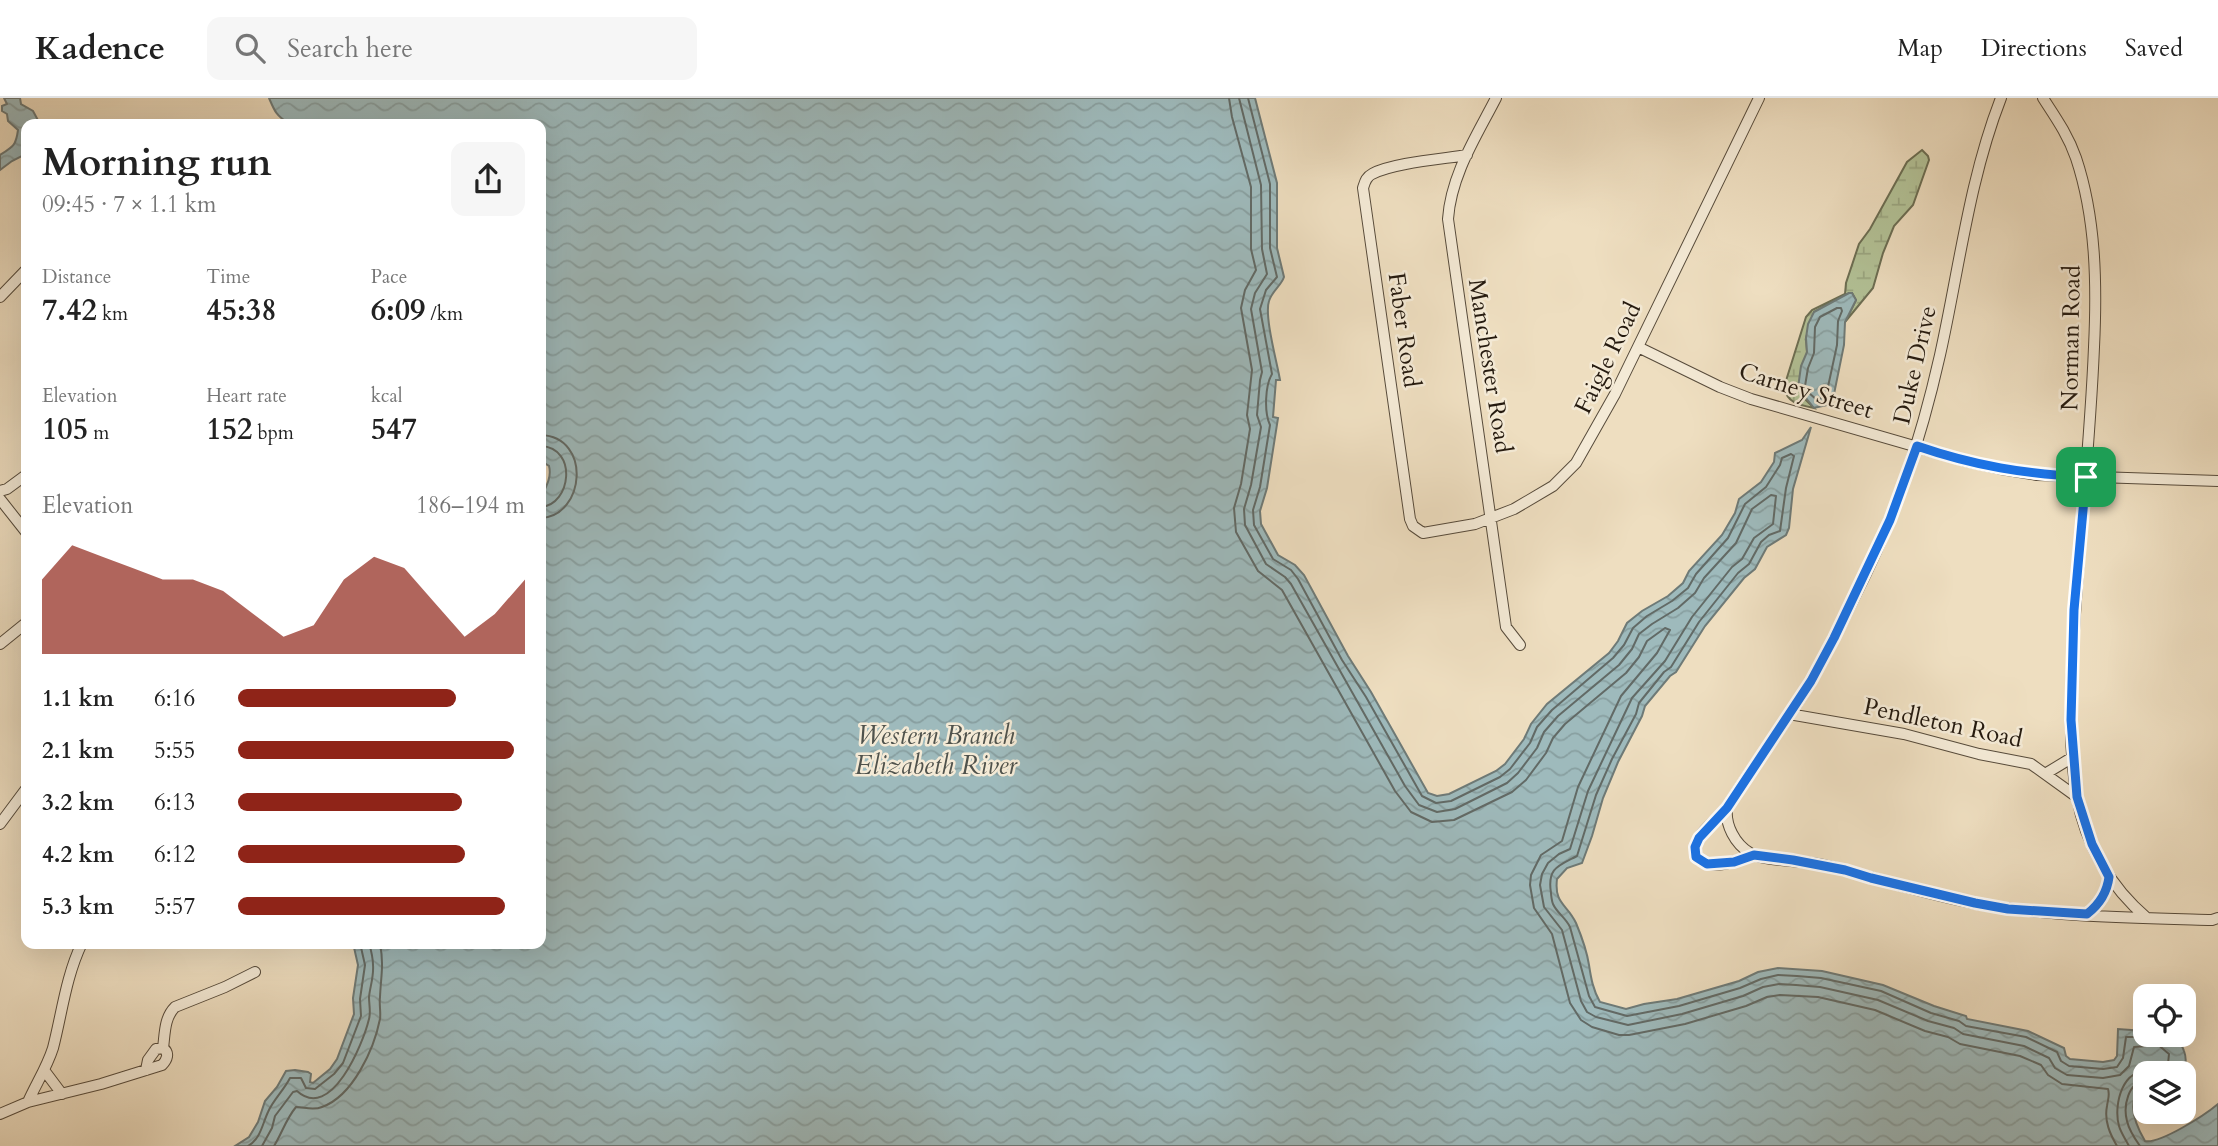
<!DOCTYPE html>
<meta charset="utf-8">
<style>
:root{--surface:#fff;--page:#f6f6f6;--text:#222;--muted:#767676;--line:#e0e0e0;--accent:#8f2418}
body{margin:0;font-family:Cardo,serif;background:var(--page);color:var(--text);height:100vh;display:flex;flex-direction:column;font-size:26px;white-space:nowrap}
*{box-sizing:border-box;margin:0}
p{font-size:23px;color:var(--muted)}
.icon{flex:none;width:38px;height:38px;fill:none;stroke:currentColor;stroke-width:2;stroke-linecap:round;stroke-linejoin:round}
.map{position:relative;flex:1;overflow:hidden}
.drawer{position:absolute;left:21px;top:21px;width:525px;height:830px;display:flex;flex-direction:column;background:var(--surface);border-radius:14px;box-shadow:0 7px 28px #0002}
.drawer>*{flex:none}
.controls{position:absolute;left:2133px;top:886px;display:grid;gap:14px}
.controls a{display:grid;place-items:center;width:63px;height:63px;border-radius:14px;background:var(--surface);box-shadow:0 7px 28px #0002;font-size:35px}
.pin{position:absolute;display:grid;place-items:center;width:60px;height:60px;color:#fff;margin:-30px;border-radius:14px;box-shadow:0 4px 10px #0006}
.round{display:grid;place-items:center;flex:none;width:74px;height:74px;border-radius:14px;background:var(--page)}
.summary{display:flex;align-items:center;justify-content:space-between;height:119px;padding:0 21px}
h1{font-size:38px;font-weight:600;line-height:52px}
.stats{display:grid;grid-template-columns:repeat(3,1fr);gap:10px;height:119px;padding:7px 21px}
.stats div{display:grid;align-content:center}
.stats b{font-size:30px;font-weight:600}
.stats small{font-size:19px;font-weight:400}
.stats p{font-size:19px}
.chart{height:196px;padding:14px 21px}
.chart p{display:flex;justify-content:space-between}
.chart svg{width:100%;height:126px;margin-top:7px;fill:var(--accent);opacity:.7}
ul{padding:0 21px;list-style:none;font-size:23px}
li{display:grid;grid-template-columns:112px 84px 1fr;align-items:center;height:52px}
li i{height:18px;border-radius:9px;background:var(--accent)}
header{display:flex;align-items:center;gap:42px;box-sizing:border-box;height:98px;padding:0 35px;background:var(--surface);border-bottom:2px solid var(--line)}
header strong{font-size:33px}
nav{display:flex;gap:38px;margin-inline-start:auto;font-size:24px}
.search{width:490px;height:63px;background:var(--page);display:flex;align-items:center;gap:18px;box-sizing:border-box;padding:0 24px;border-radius:14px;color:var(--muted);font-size:26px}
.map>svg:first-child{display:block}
.wetland{fill:url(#wetland-marsh);stroke:#6c6e53;stroke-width:2}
.water{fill:url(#water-waves);stroke:#6e7a77;stroke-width:2}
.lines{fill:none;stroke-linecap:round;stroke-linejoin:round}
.shore{stroke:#626a66;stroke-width:2}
.street-casing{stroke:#574b3b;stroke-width:12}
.street{stroke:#f4ead6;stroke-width:10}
.route-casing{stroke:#fff;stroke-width:14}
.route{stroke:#1a73e8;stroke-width:9}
.labels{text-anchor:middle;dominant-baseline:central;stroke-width:5;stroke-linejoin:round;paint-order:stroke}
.street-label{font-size:24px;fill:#251a0f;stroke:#f4ead6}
.water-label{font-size:26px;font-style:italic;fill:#4f524c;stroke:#f4ead6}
</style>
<header>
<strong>Kadence</strong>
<div class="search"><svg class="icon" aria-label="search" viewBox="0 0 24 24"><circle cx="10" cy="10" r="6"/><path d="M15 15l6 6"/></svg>Search here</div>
<nav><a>Map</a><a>Directions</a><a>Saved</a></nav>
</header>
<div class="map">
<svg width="2218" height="1048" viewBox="0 0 2218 1048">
<defs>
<pattern id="wetland-marsh" width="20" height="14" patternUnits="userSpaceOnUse" patternTransform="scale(1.75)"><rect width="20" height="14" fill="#b3c297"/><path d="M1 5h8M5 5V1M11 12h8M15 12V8" fill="none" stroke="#9aa681"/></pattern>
<pattern id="water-waves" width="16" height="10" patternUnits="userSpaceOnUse" patternTransform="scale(1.75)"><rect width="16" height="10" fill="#9ebabc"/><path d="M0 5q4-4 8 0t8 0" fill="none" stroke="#889fa0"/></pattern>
</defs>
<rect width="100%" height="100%" fill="#eedec0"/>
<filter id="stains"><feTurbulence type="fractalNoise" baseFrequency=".00286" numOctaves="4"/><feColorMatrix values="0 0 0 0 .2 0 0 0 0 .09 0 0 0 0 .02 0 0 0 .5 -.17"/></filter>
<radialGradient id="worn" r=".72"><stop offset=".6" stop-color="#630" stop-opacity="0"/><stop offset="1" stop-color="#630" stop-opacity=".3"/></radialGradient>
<path class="wetland" d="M1922 52 1928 58 1929 62 1913 107 1894 128 1883 155 1873 190 1845 224 1856 202 1852 195H1849L1814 214 1806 240 1807 254 1804 300 1814 310C1799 307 1787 305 1784 289L1806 219 1812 212 1845 196 1846 185 1859 146 1870 131 1907 64Z"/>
<path class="water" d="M4 0H20L21 6 33 13 40 26H26V56L12 63 0 72V57C14 48 16 47 18 32L8 23 7 16 2 13V8L7 6Z
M269 0H1255L1277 85V150L1284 179C1281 188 1272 193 1269 203 1264 218 1277 264 1280 282H1276L1273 319 1278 320 1267 390 1260 413 1261 426 1278 457 1295 467 1304 477 1348 558 1371 594 1428 695 1437 698 1449 696 1496 673 1505 666 1524 641 1531 626 1547 606 1609 555 1618 543 1627 525 1642 513 1668 498 1683 485 1689 473 1722 437 1735 415 1739 401 1761 384 1774 364 1775 355 1802 342 1811 329 1793 391 1789 430 1786 437 1767 449 1755 471 1744 480 1705 528 1676 574 1670 578 1645 608 1642 618 1618 664 1603 700 1592 738 1582 765 1567 770 1557 781C1554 806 1567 806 1576 825 1581 837 1587 854 1589 867 1591 880 1593 892 1600 904L1626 911 1644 906 1677 901 1739 883 1758 874 1778 870 1822 873 1883 887 1934 908 1966 918 1967 921 2028 933 2064 950 2066 958 2070 961 2103 964 2114 962 2117 958 2118 931 2145 933 2146 936C2161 936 2179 935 2184 953 2187 961 2186 968 2182 975H2146L2145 987C2124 1001 2135 1026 2145 1043 2160 1046 2205 1017 2218 1006V1048H235L249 1039 258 1024 265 1003 277 989 286 973 295 972 308 974 311 976 310 984 313 985 330 971 337 961 354 916 353 900 358 867 353 845H541V399C546 389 552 379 549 368L541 363V26H289C276 17 275 14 269 0Z
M1849 195H1852L1856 202 1845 224 1844 247 1832 306 1814 310 1798 290 1801 268 1807 254 1806 240 1808 226 1814 214Z"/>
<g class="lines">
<path class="shore" d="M1229 0 1232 19 1251 89V151L1256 172 1245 192 1241 210 1252 272 1247 317 1250 331 1241 386 1234 410 1236 434 1258 473 1282 492 1395 693 1411 714 1432 724 1454 722 1512 694 1526 682 1546 655 1553 640 1565 626 1626 575 1639 559 1647 543 1665 530 1670 532 1657 555 1621 598 1578 689 1562 743 1541 757 1531 777 1530 787 1534 810 1552 836 1570 905 1581 922 1592 929 1619 937H1629L1685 926 1746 908 1767 899 1780 897 1818 899 1875 912 1925 933 1948 939 1960 946 2020 958 2041 967 2048 977 2062 986 2108 991C2110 997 2108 1001 2107 1008 2104 1023 2110 1036 2117 1048
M1239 0 1261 87 1262 151 1267 176 1255 195 1251 211 1262 274 1260 282 1257 317 1261 329 1251 387 1244 411 1245 427 1266 466 1285 479 1291 486 1405 688 1419 707 1437 714 1455 711 1507 685 1518 675 1537 650 1544 634 1558 618 1619 567 1632 551 1639 536 1652 526 1678 510 1695 495 1704 480 1736 445 1752 411 1771 397 1776 398 1773 426 1754 440 1742 461 1732 469 1692 519 1665 563 1632 600 1588 693 1570 751 1559 756 1548 765 1542 776 1540 787 1544 809 1562 832 1581 903 1587 914 1596 919 1628 927 1682 916 1743 898 1763 889 1779 886 1796 887 1820 889 1878 902 1928 923 1954 930 1963 936 2024 948 2049 960 2055 970 2067 977 2103 980 2120 977 2129 968 2134 949 2147 948 2156 945 2169 956 2167 975
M1248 0 1270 86V150L1277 179 1266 192 1260 211 1272 276C1265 288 1264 314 1270 327L1260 389 1253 412 1254 427 1273 461 1291 472 1298 481 1342 562 1366 599 1422 698 1436 705 1451 703 1500 679 1510 671 1530 645 1537 629 1552 612 1613 560 1624 547 1633 530 1647 518 1672 503 1688 490 1696 476 1728 440 1745 406 1766 389 1780 367 1782 360 1791 356 1794 358 1786 390 1780 433 1769 437 1761 444 1749 466 1738 475 1699 524 1671 569 1664 574 1639 605 1636 616 1612 661 1596 697 1577 758C1558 768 1547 770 1551 795 1551 797 1552 804 1553 806 1557 815 1565 819 1570 829L1589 898 1595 909 1627 918 1679 908 1740 890 1761 881 1778 877 1797 878 1821 880 1881 893 1931 915 1959 923 1966 928 2026 939 2057 954 2061 963 2069 968 2103 971 2117 969 2123 960 2126 939H2145L2151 936
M1837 210H1841L1842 213 1838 223 1837 247 1826 298 1817 302 1809 295 1805 288 1808 270 1814 255 1815 229 1820 219Z
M541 337C592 339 585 418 541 420
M541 348C578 350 571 407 541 409
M248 1048C261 1040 262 1027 268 1014 273 1002 284 992 290 980H301L306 990 315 991 334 976 343 965 361 918 360 901 365 867 360 845
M262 1048 272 1030 275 1018 293 994 297 993C331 1024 363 946 369 921 371 914 369 907 369 899 370 889 374 878 373 867 373 860 371 852 369 845
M274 1048C282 1035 286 1021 296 1009 304 1009 313 1013 322 1009 353 998 374 951 380 921 381 914 379 906 380 899 381 877 384 868 380 845
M2129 1048C2126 1042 2121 1035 2119 1028 2113 1007 2123 967 2151 975
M2140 1048C2135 1041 2129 1032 2127 1023 2123 1008 2128 984 2146 982"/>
<defs>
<path id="street" d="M1496 0C1476 39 1451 77 1448 121L1506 529 1520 547
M2043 0C2056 20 2068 37 2076 60 2096 120 2097 186 2094 249 2090 350 2078 450 2073 550 2071 599 2068 650 2077 699 2085 746 2111 790 2147 820
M1467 57C1442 61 1392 65 1372 76 1366 79 1365 84 1363 90L1410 421 1413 428 1423 435 1475 426 1514 411 1553 388 1576 365 1615 296 1759 0
M0 199 26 172
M1638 249 1720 289 1751 301 1966 363 2001 371 2037 377 2218 383
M0 393 7 391 26 377
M0 401 26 434
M0 546 26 525
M1789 616 1904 636 1979 656 2031 666 2077 699
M2045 676 2073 659
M1727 710C1725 727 1735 746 1750 755 1764 764 1805 762 1824 767 1875 779 1926 797 1978 806 2053 819 2136 820 2212 822L2218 820
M0 726 26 691
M1754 757C1737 763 1711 774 1696 759 1690 736 1718 724 1728 708 1754 666 1784 627 1810 585 1826 558 1840 529 1854 500 1895 419 1920 346 1940 257 1959 172 1969 82 2001 0
M2087 816C2100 806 2107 795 2109 779
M44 972 62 996
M146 972 148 962 156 951 163 950
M28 1004C36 986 47 969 53 950 62 915 66 878 82 845
M0 1016 28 1004 101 986 162 967C167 962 170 955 163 950 165 936 164 920 175 909L225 889 255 874"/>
</defs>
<use href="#street" class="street-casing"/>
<use href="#street" class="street"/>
</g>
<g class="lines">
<defs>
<path id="route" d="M1917 348C1975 368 2025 376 2086 379L2074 512 2071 622 2077 699 2092 746 2109 779C2107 795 2100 806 2087 816L2008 811 1975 805 1871 780 1845 772 1793 762 1754 757 1734 764 1707 766 1696 759 1695 749 1699 740 1727 710 1811 583 1834 540 1890 422Z"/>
</defs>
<use href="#route" class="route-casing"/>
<use href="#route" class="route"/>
</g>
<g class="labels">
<g class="street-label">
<text transform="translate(1404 232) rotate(82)">Faber Road</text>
<text transform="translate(2071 240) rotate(-89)">Norman Road</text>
<text transform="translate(1608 260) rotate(-64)">Faigle Road</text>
<text transform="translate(1915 267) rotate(-77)">Duke Drive</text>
<text transform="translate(1490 268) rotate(81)">Manchester Road</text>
<text transform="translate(1806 293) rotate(17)">Carney Street</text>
<text transform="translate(1943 625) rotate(12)">Pendleton Road</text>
</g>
<g class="water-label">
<text x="936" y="637">Western Branch<tspan x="936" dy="30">Elizabeth River</tspan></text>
</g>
</g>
<rect width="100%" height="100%" filter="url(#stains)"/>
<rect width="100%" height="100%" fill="url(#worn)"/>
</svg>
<div class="controls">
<a><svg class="icon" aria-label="locate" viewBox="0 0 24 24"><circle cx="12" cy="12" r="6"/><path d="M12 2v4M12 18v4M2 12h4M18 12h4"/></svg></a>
<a><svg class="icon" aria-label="layers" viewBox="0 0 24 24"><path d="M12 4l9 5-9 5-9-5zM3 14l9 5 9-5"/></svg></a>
</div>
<div class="pin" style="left:2086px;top:379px;background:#1e9e55"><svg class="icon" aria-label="arrive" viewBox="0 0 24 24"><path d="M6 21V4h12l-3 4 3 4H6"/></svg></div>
<section class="drawer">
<div class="summary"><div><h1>Morning run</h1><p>09:45 · 7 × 1.1 km</p></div><a class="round"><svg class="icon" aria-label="share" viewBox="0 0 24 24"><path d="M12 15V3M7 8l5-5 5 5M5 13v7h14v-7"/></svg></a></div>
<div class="stats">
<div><p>Distance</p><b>7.42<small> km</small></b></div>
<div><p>Time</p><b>45:38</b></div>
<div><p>Pace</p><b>6:09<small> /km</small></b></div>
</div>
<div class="stats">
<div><p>Elevation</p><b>105<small> m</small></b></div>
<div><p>Heart rate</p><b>152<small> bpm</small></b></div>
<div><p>kcal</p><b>547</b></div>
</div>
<div class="chart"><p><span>Elevation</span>186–194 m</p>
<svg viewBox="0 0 160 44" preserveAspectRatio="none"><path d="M0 44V18L10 6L20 10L30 14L40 18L50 18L60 22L70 30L80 38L90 34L100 18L110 10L120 14L130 26L140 38L150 30L160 18V44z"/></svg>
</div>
<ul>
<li><b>1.1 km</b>6:16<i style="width:76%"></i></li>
<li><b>2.1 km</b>5:55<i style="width:96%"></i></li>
<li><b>3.2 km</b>6:13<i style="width:78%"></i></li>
<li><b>4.2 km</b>6:12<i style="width:79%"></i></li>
<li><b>5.3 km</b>5:57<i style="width:93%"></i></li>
</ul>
</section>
</div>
